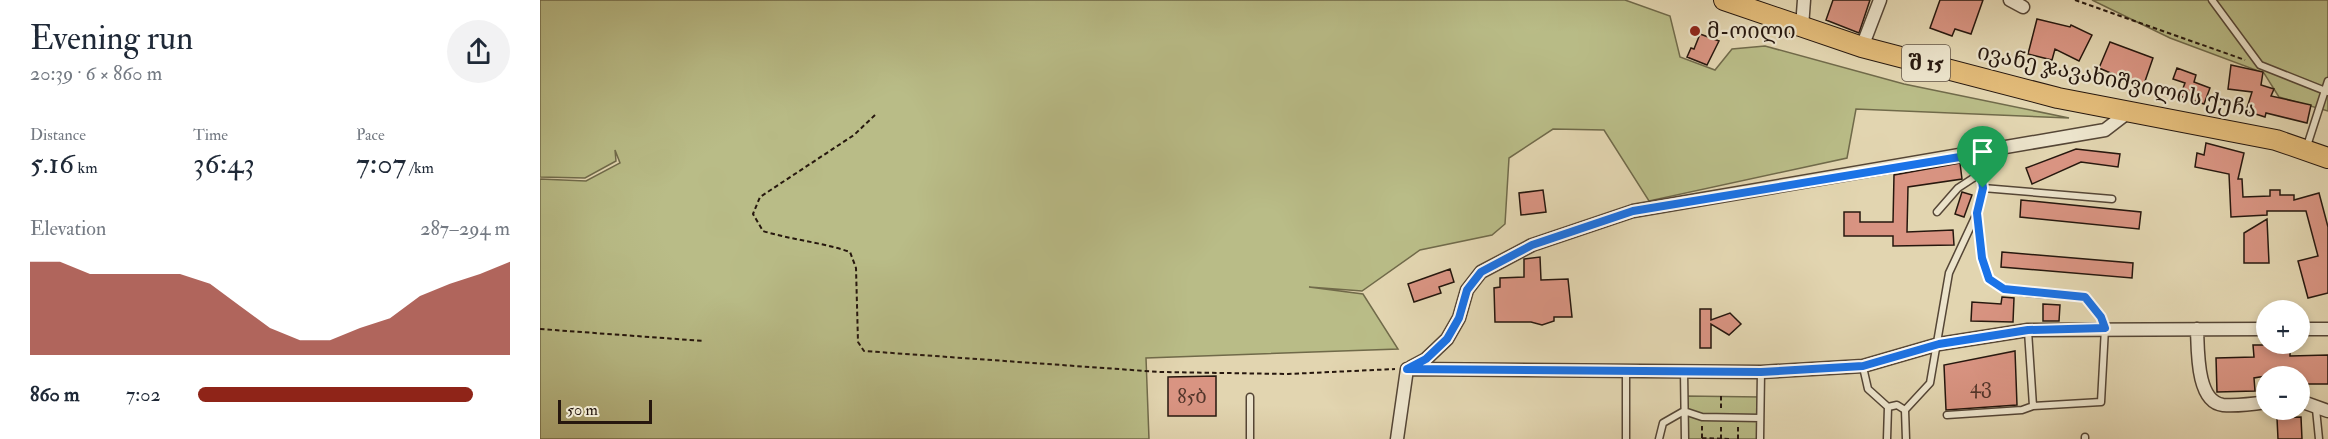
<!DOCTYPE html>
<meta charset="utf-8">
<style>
:root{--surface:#fff;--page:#f2f2f3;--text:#1f2937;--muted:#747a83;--accent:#8f2418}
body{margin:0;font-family:"IM FELL Double Pica","Noto Serif Georgian",serif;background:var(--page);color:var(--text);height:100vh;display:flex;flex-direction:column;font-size:22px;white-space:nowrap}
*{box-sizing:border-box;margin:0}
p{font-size:20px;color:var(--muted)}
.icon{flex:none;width:33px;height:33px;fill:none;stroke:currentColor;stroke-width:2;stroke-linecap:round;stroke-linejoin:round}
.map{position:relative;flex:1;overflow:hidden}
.sheet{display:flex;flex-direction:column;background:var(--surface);width:540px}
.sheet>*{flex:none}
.buttons{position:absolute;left:1716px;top:300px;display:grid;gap:12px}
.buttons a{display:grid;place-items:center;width:54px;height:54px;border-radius:50%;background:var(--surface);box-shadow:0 3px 9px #0003;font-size:30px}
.scale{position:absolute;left:18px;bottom:15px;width:94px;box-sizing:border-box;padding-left:6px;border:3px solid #26170e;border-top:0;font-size:16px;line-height:21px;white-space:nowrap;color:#26170e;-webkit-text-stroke:4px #ece4cc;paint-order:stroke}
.pin{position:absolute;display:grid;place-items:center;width:51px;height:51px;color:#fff;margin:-62px -26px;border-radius:50% 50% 50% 0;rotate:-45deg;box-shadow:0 0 6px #0007}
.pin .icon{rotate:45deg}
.round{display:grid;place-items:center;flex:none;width:63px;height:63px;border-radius:32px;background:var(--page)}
.overview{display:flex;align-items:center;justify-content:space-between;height:102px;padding:0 30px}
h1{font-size:33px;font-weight:600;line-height:45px}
.figures{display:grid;grid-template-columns:repeat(3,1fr);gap:9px;height:102px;padding:6px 30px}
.figures div{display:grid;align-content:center}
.figures b{font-size:30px;font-weight:600}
.figures small{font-size:16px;font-weight:400}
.figures p{font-size:16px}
.chart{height:168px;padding:12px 30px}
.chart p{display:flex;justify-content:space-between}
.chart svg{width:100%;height:108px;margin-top:6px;fill:var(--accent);opacity:.7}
ul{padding:0 30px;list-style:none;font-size:20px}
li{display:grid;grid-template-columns:96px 72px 1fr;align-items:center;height:45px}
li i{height:15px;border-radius:8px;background:var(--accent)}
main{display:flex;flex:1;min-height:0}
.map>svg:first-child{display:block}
.green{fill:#b9bc87;stroke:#706a4a;stroke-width:1.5}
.building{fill:#d99482;stroke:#26170e;stroke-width:1.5}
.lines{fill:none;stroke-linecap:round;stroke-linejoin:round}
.service-casing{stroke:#554636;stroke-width:9}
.minor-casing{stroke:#554636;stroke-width:15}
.primary-casing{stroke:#26170e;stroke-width:22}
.path{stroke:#26170e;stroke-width:2;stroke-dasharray:4.5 3;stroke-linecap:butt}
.service{stroke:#ece4cc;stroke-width:6}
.minor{stroke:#ece4cc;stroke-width:12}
.primary{stroke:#e1ba78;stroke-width:20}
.route-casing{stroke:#fff;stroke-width:12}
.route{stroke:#1a73e8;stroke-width:8}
.poi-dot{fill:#8f2418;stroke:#ece4cc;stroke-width:2}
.labels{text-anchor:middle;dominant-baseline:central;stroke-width:4.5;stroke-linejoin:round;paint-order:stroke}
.number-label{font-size:20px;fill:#53362b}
.shield{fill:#ece4cc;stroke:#615447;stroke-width:1.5}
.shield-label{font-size:21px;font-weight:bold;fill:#26170e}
.poi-label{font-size:22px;fill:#26170e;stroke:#ece4cc;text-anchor:start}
.street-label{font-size:22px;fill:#26170e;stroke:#ece4cc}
</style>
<main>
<section class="sheet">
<div class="overview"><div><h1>Evening run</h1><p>20:39 · 6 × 860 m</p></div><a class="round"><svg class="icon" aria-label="share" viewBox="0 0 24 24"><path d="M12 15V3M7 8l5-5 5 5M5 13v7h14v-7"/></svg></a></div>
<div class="figures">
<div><p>Distance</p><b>5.16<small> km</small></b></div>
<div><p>Time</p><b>36:43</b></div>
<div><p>Pace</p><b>7:07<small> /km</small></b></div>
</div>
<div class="chart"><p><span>Elevation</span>287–294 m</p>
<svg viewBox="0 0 160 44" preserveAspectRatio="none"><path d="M0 44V6L10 6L20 11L30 11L40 11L50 11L60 15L70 24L80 33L90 38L100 38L110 33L120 29L130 20L140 15L150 11L160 6V44z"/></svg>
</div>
<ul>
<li><b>860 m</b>7:02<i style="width:88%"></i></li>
</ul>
</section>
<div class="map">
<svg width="1788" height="439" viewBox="0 0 1788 439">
<rect width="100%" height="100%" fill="#e2d5b0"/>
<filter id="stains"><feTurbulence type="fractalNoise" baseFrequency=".00333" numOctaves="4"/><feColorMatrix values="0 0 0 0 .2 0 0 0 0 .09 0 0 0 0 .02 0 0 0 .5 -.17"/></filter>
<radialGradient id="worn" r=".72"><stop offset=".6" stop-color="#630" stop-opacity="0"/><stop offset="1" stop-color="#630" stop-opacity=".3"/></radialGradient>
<path class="green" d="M0 0H1085L1130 16 1140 57 1175 70 1192 49 1225 46 1364 84 1529 118 1316 109 1307 158 1109 201 1064 130 1013 129 969 158 965 224 952 235 880 250 822 291 769 287 823 294 858 349 606 358 609 439H0V179L46 181 80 163 75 150 76 161 45 178 0 177Z
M1552 0H1788V111L1739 97 1724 73 1630 38Z
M1145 396 1221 397 1220 439H1145Z"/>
<path class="building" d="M1293 0H1330L1319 33 1286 20Z
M1400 0H1443L1431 34 1415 29 1412 36 1390 28Z
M1497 19 1530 27 1531 25 1552 35 1539 61 1515 49 1512 60 1488 54Z
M1160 34 1179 41 1167 65 1147 57 1151 48 1154 49Z
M1570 42 1613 58 1603 87 1559 68Z
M1691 65 1723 72 1721 85 1734 89 1731 96 1771 105 1767 123 1726 113 1725 117 1706 111 1712 92 1688 89Z
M1637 68 1656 75 1654 82 1670 88 1664 104 1640 96 1645 83 1633 79Z
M1666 143 1704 153 1698 179H1702L1703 197 1730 196V190H1740V195H1754V200L1779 193 1788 227V293L1768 298 1758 261 1778 256 1766 211H1727V215L1691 217 1689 174 1655 167 1657 153 1664 155Z
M1536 149 1580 154 1578 167 1541 162 1492 184 1486 168Z
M1420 163 1422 179 1368 187 1367 232 1413 230 1414 245 1353 246V236H1304V212H1320V222H1353L1354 175Z
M1003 190 1006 212 981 215 979 193Z
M1422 192 1432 195 1424 217 1415 214Z
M1481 200 1601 212 1599 229 1480 217Z
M1727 219 1729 263H1704V233Z
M1462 252 1593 263 1592 278 1461 267Z
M1000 257 1001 280 1028 279 1032 317H1014V321L1002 325 991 322H955L954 288 960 287V278L984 277V259Z
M910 269 914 282 899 287 901 293 874 302 868 284Z
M1462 297 1474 298 1473 322 1431 321 1432 302 1461 304Z
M1503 304 1520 305 1519 321H1503Z
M1160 309H1171V320L1190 313 1201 324 1189 335 1171 324V348H1160Z
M1713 345H1750V356L1788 355V384H1760V376H1726L1714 378 1715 391 1677 392 1676 358 1714 357Z
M1475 351 1477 405 1406 410 1404 365Z
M676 376V416H628V377Z
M1761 417 1762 439H1738L1737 418Z"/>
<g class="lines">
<defs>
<path id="service" d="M1672 0 1720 65 1788 92
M1766 149 1788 81
M1443 188 1572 199
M1397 212 1418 188 1441 173
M1437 213C1439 233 1439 258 1448 277 1457 296 1524 295 1545 297L1561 317 1565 328 1561 402 1493 406
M1323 367 1328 389 1348 407
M1086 371V439
M1144 371 1145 439
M1776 409 1779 439
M1407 415 1482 410 1493 406 1488 331
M710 439V397
M1119 439 1123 423 1144 411 1162 417 1220 418
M1220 439 1221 372
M1347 439 1348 407 1357 405 1365 410
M1366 439 1365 410 1390 383 1409 273 1437 213 1443 188 1438 154
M1545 439V437"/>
<path id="minor" d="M1470 0 1483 7
M1262 27 1264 0
M1322 47 1340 0
M1657 329C1658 349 1656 402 1683 405 1697 406 1713 404 1726 402
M1760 329H1788
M871 367 886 359 907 339 919 318 927 290 941 272 992 245 1093 211 1565 130 1591 110
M867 369 1221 372 1323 366 1399 344 1488 330 1726 329
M1760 401 1788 411
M857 439 867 369"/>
<path id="primary" d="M1184 0 1322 47 1518 98 1736 140 1788 158"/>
</defs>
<use href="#service" class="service-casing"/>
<use href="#minor" class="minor-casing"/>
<use href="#primary" class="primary-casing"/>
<path class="path" d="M1535 0 1705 60
M335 115 314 135 220 197 213 214 223 231C252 240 281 242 310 252L316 268 318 342 324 351 620 372 748 374 855 369
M0 329 164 341
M1181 408V396
M1162 426V438
M1198 427V439
M1162 438 1190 439
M1181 439V426"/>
<use href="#service" class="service"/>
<use href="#minor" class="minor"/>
<use href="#primary" class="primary"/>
</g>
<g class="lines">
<defs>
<path id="route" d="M1438 154 1443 188 1437 213 1442 258 1449 279 1464 289 1545 297 1561 317 1565 328 1488 330 1399 344 1323 366 1221 372 867 369 886 359 907 339 919 318 927 290 941 272 992 245 1093 211Z"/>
</defs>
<use href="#route" class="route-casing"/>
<use href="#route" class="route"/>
</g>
<circle class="poi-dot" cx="1155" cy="31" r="6"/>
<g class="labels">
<g class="number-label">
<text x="1441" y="386">4ვ</text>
<text x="652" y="396">85ბ</text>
</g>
<rect class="shield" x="1362" y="45" width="48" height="36" rx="4.5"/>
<g class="shield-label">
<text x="1386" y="63">შ 15</text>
</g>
<g class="poi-label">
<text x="1167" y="31">მ-ოილი</text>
</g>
<g class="street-label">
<text transform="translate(1577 81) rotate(12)">ივანე ჯავახიშვილის ქუჩა</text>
</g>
</g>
<rect width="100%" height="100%" filter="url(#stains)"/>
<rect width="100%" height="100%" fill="url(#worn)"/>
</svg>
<div class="buttons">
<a>+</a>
<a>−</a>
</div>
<div class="scale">50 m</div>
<div class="pin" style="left:1443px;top:188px;background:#1e9e55"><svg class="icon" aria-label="arrive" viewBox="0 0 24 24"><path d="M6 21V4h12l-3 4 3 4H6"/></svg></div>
</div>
</main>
